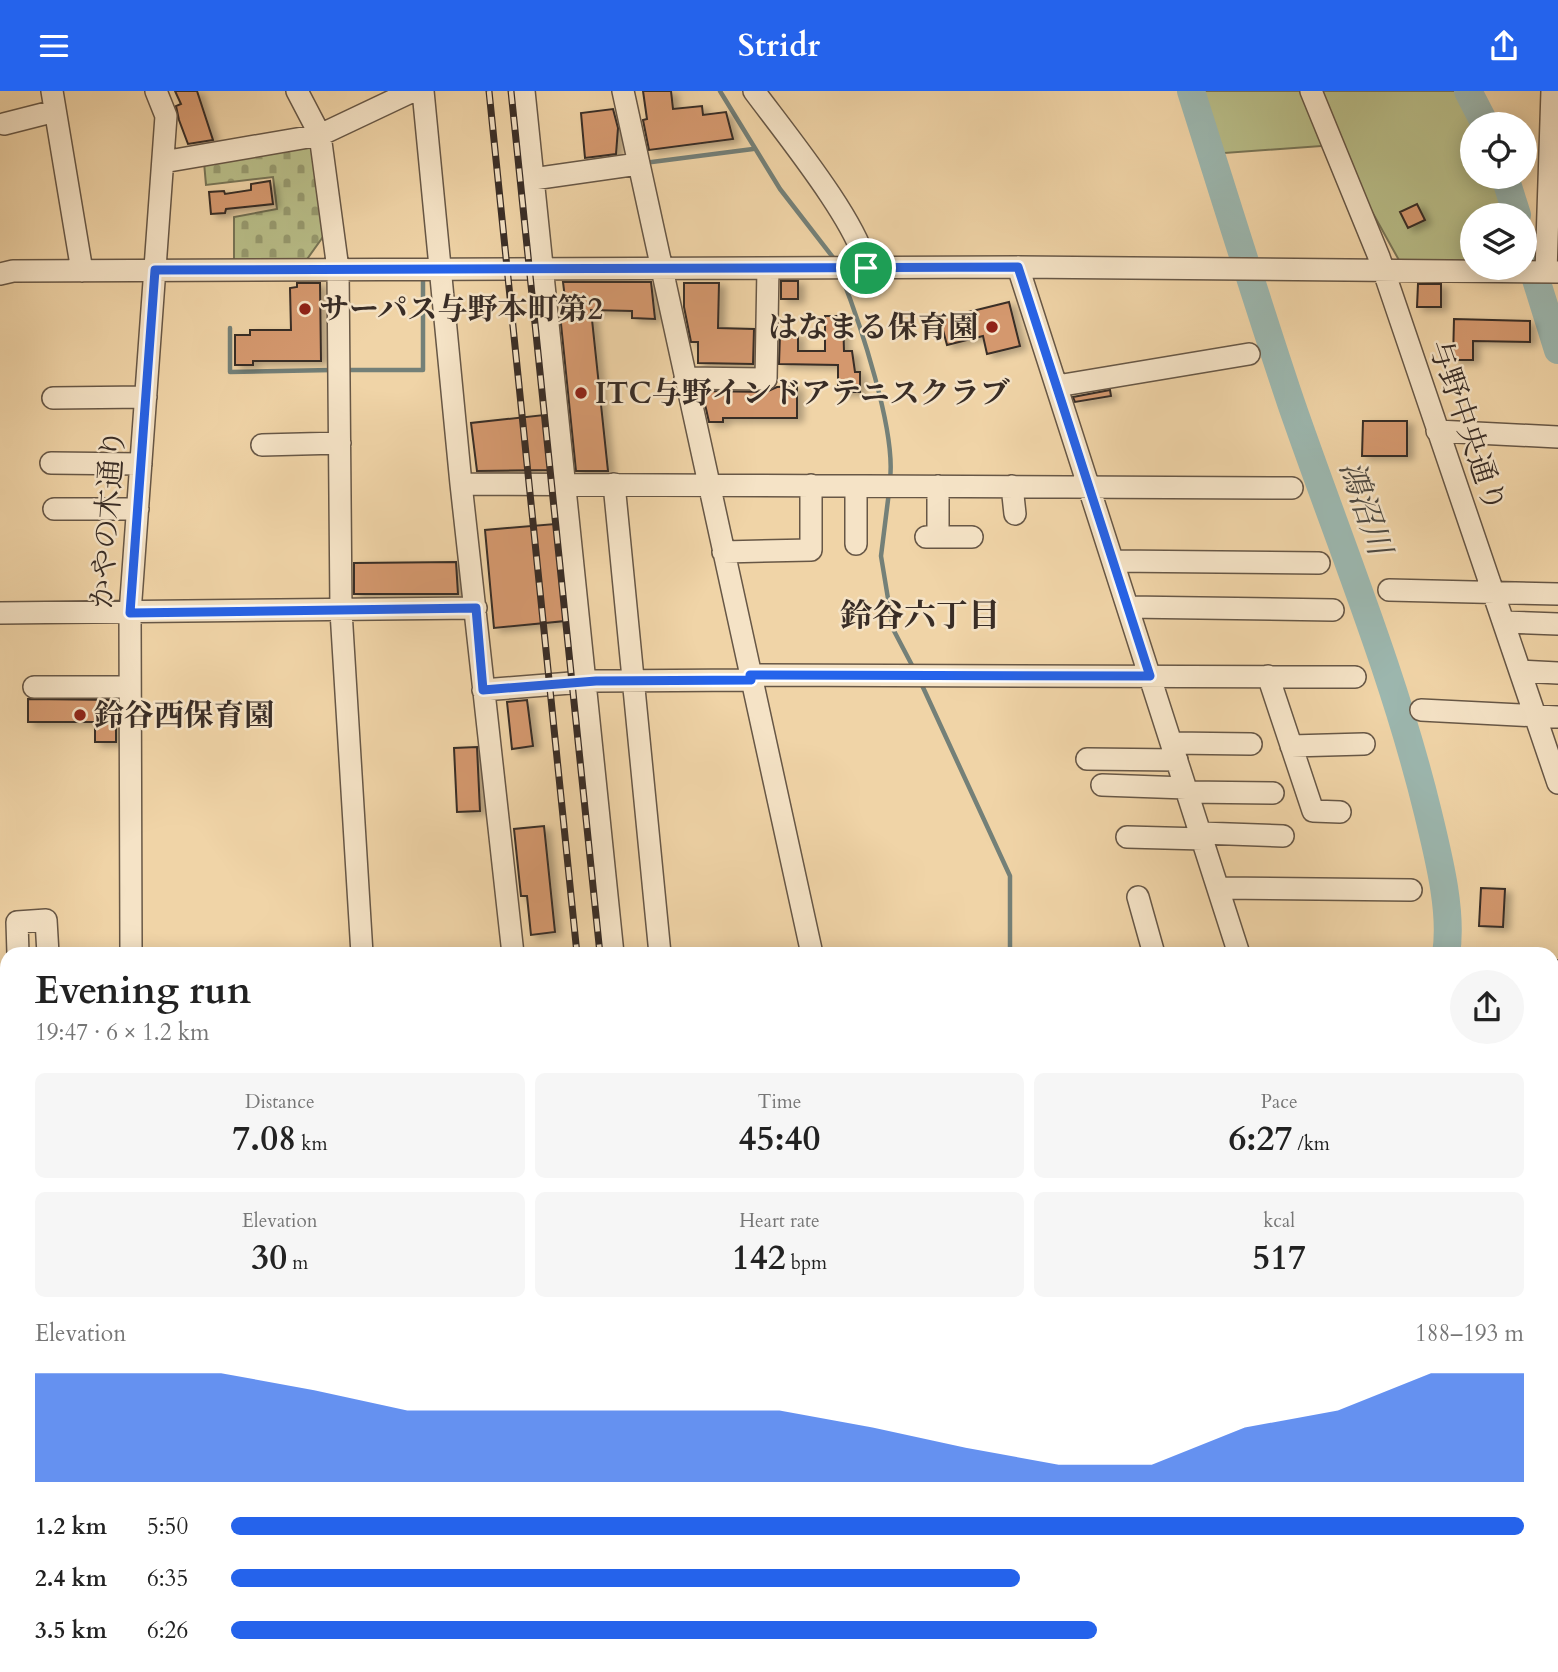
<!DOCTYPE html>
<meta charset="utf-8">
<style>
:root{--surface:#fff;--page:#f6f6f6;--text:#222;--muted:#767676;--accent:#2563eb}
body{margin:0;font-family:Cardo,"Noto Serif JP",serif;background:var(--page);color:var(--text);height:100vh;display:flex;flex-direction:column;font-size:26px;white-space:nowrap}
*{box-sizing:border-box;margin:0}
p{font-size:23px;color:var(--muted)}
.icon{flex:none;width:38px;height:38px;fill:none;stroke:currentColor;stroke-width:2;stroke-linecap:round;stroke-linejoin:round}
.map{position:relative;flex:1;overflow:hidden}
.drawer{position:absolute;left:0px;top:856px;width:1559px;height:726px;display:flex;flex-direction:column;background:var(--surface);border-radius:21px 21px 0 0;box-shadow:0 4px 18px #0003}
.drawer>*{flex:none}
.tools{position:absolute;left:1460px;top:21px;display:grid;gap:14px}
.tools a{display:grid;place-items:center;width:77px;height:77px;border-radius:50%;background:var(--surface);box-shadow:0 4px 18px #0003;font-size:35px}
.pin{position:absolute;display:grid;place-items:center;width:60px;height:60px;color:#fff;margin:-30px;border:4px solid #fff;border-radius:50%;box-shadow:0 2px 7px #0007}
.round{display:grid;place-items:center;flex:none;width:74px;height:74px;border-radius:37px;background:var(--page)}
.headline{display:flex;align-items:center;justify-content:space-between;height:119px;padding:0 35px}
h1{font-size:38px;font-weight:600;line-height:52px}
.figures{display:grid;grid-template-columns:repeat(3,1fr);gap:10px;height:119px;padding:7px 35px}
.figures div{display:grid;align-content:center;border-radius:10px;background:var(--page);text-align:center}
.figures b{font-size:35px;font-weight:600}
.figures small{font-size:19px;font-weight:400}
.figures p{font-size:19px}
.chart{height:196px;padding:14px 35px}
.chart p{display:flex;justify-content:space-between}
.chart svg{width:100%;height:126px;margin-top:7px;fill:var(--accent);opacity:.7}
ul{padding:0 35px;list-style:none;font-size:23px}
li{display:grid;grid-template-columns:112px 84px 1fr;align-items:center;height:52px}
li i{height:18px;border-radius:9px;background:var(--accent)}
header{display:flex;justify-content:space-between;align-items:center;height:91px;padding:0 35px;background:var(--accent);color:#fff;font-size:32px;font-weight:600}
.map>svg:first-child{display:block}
.green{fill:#b8bd88;stroke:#787557;stroke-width:2}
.cemetery{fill:url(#cemetery-stones);stroke:#787557;stroke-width:2}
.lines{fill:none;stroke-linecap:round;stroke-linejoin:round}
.stream{stroke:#748078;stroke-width:4.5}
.river{stroke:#9cb7af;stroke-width:28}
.building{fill:#d4986e;stroke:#392d26;stroke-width:2;filter:url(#shadow)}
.minor-casing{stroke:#675746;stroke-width:24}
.highway-casing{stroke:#392d26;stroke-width:34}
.minor{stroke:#f5e3c6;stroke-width:21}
.highway{stroke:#e8ba74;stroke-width:32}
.rail-casing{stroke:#392d26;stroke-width:7}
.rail{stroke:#f5e3c6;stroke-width:4.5;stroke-dasharray:13;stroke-linecap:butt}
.route-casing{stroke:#fff;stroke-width:14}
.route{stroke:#2563eb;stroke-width:9}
.poi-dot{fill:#8f2418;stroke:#f5e3c6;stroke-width:2.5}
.labels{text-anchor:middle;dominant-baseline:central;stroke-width:5;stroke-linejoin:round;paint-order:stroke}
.poi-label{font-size:30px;font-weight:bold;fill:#392d26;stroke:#f5e3c6;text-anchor:start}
.street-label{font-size:30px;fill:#392d26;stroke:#f5e3c6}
.water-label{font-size:32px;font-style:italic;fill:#4d4941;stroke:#f5e3c6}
.neighbourhood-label{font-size:32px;font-weight:bold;fill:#392d26;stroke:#f5e3c6}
</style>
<header><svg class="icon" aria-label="menu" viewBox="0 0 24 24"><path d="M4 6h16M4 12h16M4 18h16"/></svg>Stridr<svg class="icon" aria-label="share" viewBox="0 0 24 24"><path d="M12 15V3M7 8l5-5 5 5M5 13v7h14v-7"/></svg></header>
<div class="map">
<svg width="1558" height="1581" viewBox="0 0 1558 1581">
<defs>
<pattern id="cemetery-stones" width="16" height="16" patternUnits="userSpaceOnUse" patternTransform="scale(1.75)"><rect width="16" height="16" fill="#b8bd88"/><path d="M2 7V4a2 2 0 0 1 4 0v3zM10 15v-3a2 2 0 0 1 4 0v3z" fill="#979a6f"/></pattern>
<filter id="shadow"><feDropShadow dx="6" dy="3.5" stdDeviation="3.5" flood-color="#0004"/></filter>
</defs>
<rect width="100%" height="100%" fill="#f0d4a7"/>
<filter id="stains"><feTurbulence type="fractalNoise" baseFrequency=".00286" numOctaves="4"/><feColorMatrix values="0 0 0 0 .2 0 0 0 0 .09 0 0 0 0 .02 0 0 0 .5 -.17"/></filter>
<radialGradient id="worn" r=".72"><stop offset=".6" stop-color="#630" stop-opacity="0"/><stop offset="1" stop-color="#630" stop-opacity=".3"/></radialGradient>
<path class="green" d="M1189 0H1457L1474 33 1472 86H1498L1510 124H1472V171H1400L1335 54 1211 63Z"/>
<path class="cemetery" d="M308 53 316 57 325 143 305 171 234 170V126L277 118 273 86 206 94 204 71Z
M7 918V1163L0 1164V919Z"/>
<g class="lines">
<path class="stream" d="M720 0 780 98 835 169
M644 72 753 58
M841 184C860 232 896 340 890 388
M230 237V281L332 279
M344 279H423V188
M889 401 881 465 893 538 914 578
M921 592 1010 785V863
M854 1581 855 1575"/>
<path class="river" d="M1191 0C1224 104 1256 208 1291 312 1338 448 1394 582 1428 722 1438 764 1453 821 1446 863
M1468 0 1485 33
M1505 86 1517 124
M1524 150 1558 259
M1260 1581 1262 1575"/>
</g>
<path class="building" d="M175 0H197L213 49 188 53 179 29 176 15 181 13Z
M643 0H671L673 18 702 15 703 24 726 21 733 48 649 59 643 29 647 28Z
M613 18 618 37 616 63 585 67 581 22Z
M270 90 273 113 226 118 225 122 211 123 209 101 224 100 225 103 251 99V93Z
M1417 113 1425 129 1408 137 1400 121Z
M781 190H798V208H781Z
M563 191H651L655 228 632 227V220L591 219 608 380H576L560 223H567Z
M297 192H320L321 270H253V274H235V244H250V239H291L290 197 297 196Z
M684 192H719L718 237 754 238 753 273 698 272V251H691L684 216Z
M1418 193H1441V216H1417Z
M1009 211 1020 255 987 263 983 245 947 254 940 228Z
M825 225H843L844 260H852L855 281H860V301H838V274L779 273 780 244 798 243V260H825Z
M1454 228 1530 230V251L1473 250V269H1453Z
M797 295V327H723V331H709L702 300 766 301 777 296Z
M1110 299 1111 305 1075 311 1073 306Z
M544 324 550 379 477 380 471 332Z
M1363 330H1407V365H1362Z
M555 433 565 530 494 537 485 439Z
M456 471 458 503H354V472Z
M28 608 116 609V651H95V631H28Z
M527 609 533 655 512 658 507 611Z
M477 656 480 720 457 721 454 657Z
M544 735 555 841 531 844 527 805H521L514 738Z
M1481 797 1505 798 1503 836 1479 835Z"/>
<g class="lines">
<defs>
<path id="minor" d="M52 0 82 180
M297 0 320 44 338 178 341 520 362 863
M423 0 461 393 513 863
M524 0 613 863
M623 0 812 863
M754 0C782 38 862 136 866 177
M1311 0 1379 166 1558 692
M4 33 55 20
M163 71 320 44 413 0
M533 88 638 73
M1018 176 1239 863
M1546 181 1552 0
M0 183 13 180 1018 176 1558 181
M685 287 766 288 768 177
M1057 295 1249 263
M53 307 146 306
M1437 340 1558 346
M262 354 340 352
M51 372 141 373
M461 393 1292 397
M614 393 660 863
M856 395V453
M1012 395 1015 423
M54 418H138
M926 446H972
M938 446V395
M723 461 811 459V394
M1113 470 1319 472
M1389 499 1558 503
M1128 516 1333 519
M0 522 476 517
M1504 531 1558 533
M1520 580 1558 582
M750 584 1355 586
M1268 585 1313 720 1340 721
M34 596H130
M483 599 596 590 751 589
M1421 619 1558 626
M1172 652 1251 653
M1291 655 1364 653
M1087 668 1177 669
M1102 694 1186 697
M1187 701 1273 702
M1201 742 1283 745
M1127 746 1203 748
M1219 797 1411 799
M1138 806 1154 863
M18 863 17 831 46 829 48 863
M131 863 130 522 166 25 156 0
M1552 880H1558
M0 906H7
M1552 1047H1558
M1552 1090H1558
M1552 1131H1558
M0 1167 7 1166
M1552 1178H1558
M1552 1226 1558 1198
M1552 1283 1558 1285
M0 1305 7 1303
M106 1575 107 1581
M246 1575V1581
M733 1575 734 1581
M1504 1575 1536 1581
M373 1581 374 1575
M577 1581 578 1575
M873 1581 874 1575
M1226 1581 1228 1575
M1456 1581 1458 1575"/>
<path id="highway" d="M0 1578 12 1581"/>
</defs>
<use href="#minor" class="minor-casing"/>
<use href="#highway" class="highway-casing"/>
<use href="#minor" class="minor"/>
<use href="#highway" class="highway"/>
<defs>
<path id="rail" d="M489 0 577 863
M511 0 600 863
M651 1575V1581
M673 1575 674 1581"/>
</defs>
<use href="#rail" class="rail-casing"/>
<use href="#rail" class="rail"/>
</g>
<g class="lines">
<defs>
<path id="route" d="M1018 176 1150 585 750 584 751 589 596 590 483 599 476 517 130 522 155 179Z"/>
</defs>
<use href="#route" class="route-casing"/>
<use href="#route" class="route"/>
</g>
<g class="poi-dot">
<circle cx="305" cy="218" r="7"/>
<circle cx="992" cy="236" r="7"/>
<circle cx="581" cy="302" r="7"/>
<circle cx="80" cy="624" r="7"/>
</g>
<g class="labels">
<g class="poi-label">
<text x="319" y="218">サーパス与野本町第2</text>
<text x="978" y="236" text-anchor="end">はなまる保育園</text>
<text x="595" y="302">ITC与野インドアテニスクラブ</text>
<text x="94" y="624">鈴谷西保育園</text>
</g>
<g class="street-label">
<text transform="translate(1467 335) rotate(71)">与野中央通り</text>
<text transform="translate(108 428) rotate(-86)">かやの木通り</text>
</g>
<g class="water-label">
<text transform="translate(1365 417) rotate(71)">鴻沼川</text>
</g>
<g class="neighbourhood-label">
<text x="920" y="525">鈴谷六丁目</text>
</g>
</g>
<rect width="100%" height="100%" filter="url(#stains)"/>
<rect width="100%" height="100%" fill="url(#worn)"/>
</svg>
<div class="tools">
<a><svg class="icon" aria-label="locate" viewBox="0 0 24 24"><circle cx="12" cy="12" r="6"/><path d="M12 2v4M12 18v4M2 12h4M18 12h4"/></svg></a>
<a><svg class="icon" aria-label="layers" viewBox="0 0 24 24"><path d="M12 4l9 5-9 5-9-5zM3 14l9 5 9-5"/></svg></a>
</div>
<div class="pin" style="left:866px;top:177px;background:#1e9e55"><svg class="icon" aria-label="arrive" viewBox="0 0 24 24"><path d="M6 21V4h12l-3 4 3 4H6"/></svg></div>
<section class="drawer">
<div class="headline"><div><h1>Evening run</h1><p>19:47 · 6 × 1.2 km</p></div><a class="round"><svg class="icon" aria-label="share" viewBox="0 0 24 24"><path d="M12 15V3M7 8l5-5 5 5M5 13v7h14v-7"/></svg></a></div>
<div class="figures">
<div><p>Distance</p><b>7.08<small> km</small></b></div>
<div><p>Time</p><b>45:40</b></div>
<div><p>Pace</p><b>6:27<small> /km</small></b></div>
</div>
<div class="figures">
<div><p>Elevation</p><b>30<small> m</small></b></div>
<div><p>Heart rate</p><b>142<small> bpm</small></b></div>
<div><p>kcal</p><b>517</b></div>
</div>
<div class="chart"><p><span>Elevation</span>188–193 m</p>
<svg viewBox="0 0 160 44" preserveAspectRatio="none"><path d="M0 44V6L10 6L20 6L30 12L40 19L50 19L60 19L70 19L80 19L90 25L100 32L110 38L120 38L130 25L140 19L150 6L160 6V44z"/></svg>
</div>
<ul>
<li><b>1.2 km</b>5:50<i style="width:100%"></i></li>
<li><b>2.4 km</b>6:35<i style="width:61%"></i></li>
<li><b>3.5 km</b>6:26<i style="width:67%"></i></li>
</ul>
</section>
</div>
